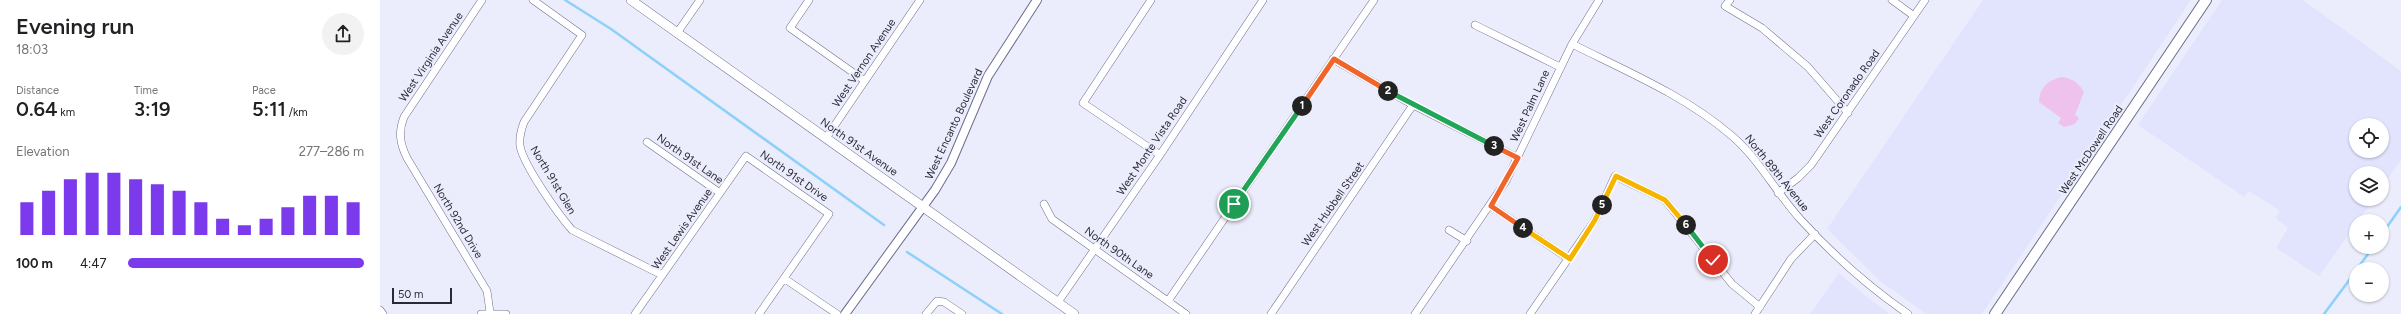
<!DOCTYPE html>
<meta charset="utf-8">
<style>
:root{--surface:#fff;--page:#f2f2f2;--text:#202124;--muted:#757577;--accent:#7c3aed}
body{margin:0;font-family:Figtree,sans-serif;background:var(--page);color:var(--text);height:100vh;display:flex;flex-direction:column;font-size:15px;white-space:nowrap}
*{box-sizing:border-box;margin:0}
p{font-size:13px;color:var(--muted)}
.icon{flex:none;width:22px;height:22px;fill:none;stroke:currentColor;stroke-width:2;stroke-linecap:round;stroke-linejoin:round}
.map{position:relative;flex:1;overflow:hidden}
.drawer{display:flex;flex-direction:column;background:var(--surface);width:380px}
.drawer>*{flex:none}
.controls{position:absolute;left:1969px;top:118px;display:grid;gap:8px}
.controls a{display:grid;place-items:center;width:40px;height:40px;border-radius:50%;background:var(--surface);box-shadow:0 1px 3px #0004;font-size:20px}
.scale{position:absolute;left:12px;bottom:10px;width:60px;box-sizing:border-box;padding-left:4px;border:2px solid #292a37;border-top:0;font-size:11px;line-height:14px;white-space:nowrap;color:#292a37;-webkit-text-stroke:3px #ecedfc;paint-order:stroke}
.pin{position:absolute;display:grid;place-items:center;width:34px;height:34px;color:#fff;margin:-17px;border:2px solid #fff;border-radius:50%;box-shadow:0 1px 4px #0007}
.km{position:absolute;width:20px;height:20px;margin:-10px;border-radius:50%;background:#222;color:#fff;font-size:11px;line-height:20px;text-align:center}
.round{display:grid;place-items:center;flex:none;width:42px;height:42px;border-radius:21px;background:var(--page)}
.summary{display:flex;align-items:center;justify-content:space-between;height:68px;padding:0 16px}
h1{font-size:22px;font-weight:600;line-height:30px}
.figures{display:grid;grid-template-columns:repeat(3,1fr);gap:6px;height:68px;padding:4px 16px}
.figures div{display:grid;align-content:center}
.figures b{font-size:20px;font-weight:600}
.figures small{font-size:11px;font-weight:400}
.figures p{font-size:11px}
.chart{height:112px;padding:8px 16px}
.chart p{display:flex;justify-content:space-between}
.chart svg{width:100%;height:72px;margin-top:4px;stroke:var(--accent);stroke-width:6}
ul{padding:0 16px;list-style:none;font-size:13px}
li{display:grid;grid-template-columns:64px 48px 1fr;align-items:center;height:30px}
li i{height:10px;border-radius:5px;background:var(--accent)}
main{display:flex;flex:1;min-height:0}
.map>svg:first-child{display:block}
.built{fill:#e2e4fe;fill-rule:evenodd}
.green{fill:#eec2ec}
.lines{fill:none;stroke-linecap:round;stroke-linejoin:round}
.stream{stroke:#8dd1f9;stroke-width:2.5}
.minor-casing{stroke:#6b6d8d;stroke-width:8}
.tertiary-casing{stroke:#6b6d8d;stroke-width:10}
.secondary-casing{stroke:#6b6d8d;stroke-width:10}
.primary-casing{stroke:#6b6d8d;stroke-width:12}
.minor{stroke:#fff;stroke-width:7}
.tertiary{stroke:#fff;stroke-width:8}
.secondary{stroke:#fff;stroke-width:9}
.primary{stroke:#fff;stroke-width:10}
.split-1-casing{stroke:#fff;stroke-width:8}
.split-2-casing{stroke:#fff;stroke-width:8}
.split-3-casing{stroke:#fff;stroke-width:8}
.split-4-casing{stroke:#fff;stroke-width:8}
.split-5-casing{stroke:#fff;stroke-width:8}
.split-6-casing{stroke:#fff;stroke-width:8}
.split-7-casing{stroke:#fff;stroke-width:8}
.split-1{stroke:#22a559;stroke-width:5}
.split-2{stroke:#f0652b;stroke-width:5}
.split-3{stroke:#22a559;stroke-width:5}
.split-4{stroke:#f0652b;stroke-width:5}
.split-5{stroke:#f5b400;stroke-width:5}
.split-6{stroke:#f5b400;stroke-width:5}
.split-7{stroke:#22a559;stroke-width:5}
.labels{text-anchor:middle;dominant-baseline:central;stroke-width:4;stroke-linejoin:round;paint-order:stroke}
.street-label{font-size:11px;fill:#292a37;stroke:#ecedfc}
</style>
<main>
<section class="drawer">
<div class="summary"><div><h1>Evening run</h1><p>18:03</p></div><a class="round"><svg class="icon" aria-label="share" viewBox="0 0 24 24"><path d="M12 15V3M7 8l5-5 5 5M5 13v7h14v-7"/></svg></a></div>
<div class="figures">
<div><p>Distance</p><b>0.64<small> km</small></b></div>
<div><p>Time</p><b>3:19</b></div>
<div><p>Pace</p><b>5:11<small> /km</small></b></div>
</div>
<div class="chart"><p><span>Elevation</span>277–286 m</p>
<svg viewBox="0 0 160 44" preserveAspectRatio="none"><path d="M5 44V24M15 44V17M25 44V10M35 44V6M45 44V6M55 44V10M65 44V13M75 44V17M85 44V24M95 44V34M105 44V38M115 44V34M125 44V27M135 44V20M145 44V20M155 44V24"/></svg>
</div>
<ul>
<li><b>100 m</b>4:47<i style="width:100%"></i></li>
</ul>
</section>
<div class="map">
<svg width="2021" height="314" viewBox="0 0 2021 314">
<rect width="100%" height="100%" fill="#ecedfc"/>
<path class="built" d="M1603 0H1811L1602 314H1546L1500 281 1447 229Z
M1842 0H1923L2021 71V160L2002 187V173H1976V199H1994L1939 276 1896 248 1908 228 1895 218 1900 211 1869 191 1864 197 1758 125ZM1976 125H2002V151H1976Z
M1459 273 1482 293 1510 314H1430Z"/>
<path class="green" d="M1682 77C1693 79 1698 82 1704 92L1695 115 1699 118 1695 124 1684 127 1678 123 1681 118 1659 102C1659 88 1668 80 1682 77Z"/>
<g class="lines">
<path class="stream" d="M185 0 231 29 504 225
M2002 234 2021 207
M527 252 622 314
M1977 269 1993 247
M1944 314 1976 271"/>
<defs>
<path id="minor" d="M102 0 24 117C18 132 20 144 27 158L107 291 110 312
M153 0 202 35 144 122C141 130 139 137 140 146 144 166 178 214 192 230L282 275
M429 0 410 28 485 81
M771 0 703 103 780 155
M1350 0 1345 6 1382 28 1428 67 1468 113
M1512 0 1534 16
M1095 25 1180 67
M297 33 320 0
M1192 44C1246 71 1306 96 1352 136 1379 159 1397 194 1421 220 1453 255 1489 287 1528 314
M953 59 1033 105 1138 158
M446 138 540 0
M267 142 340 193
M1398 193 1418 178 1431 165 1545 0
M664 204 672 219 806 314
M1111 206 1189 259
M1069 230 1087 241
M405 279 457 314
M788 301 994 0
M678 302 780 155 883 0
M0 310 3 314
M101 314H126
M255 314 366 156 449 214 379 314
M546 314 557 301 564 302 582 314
M891 314 1033 105
M1035 314 1126 181 1192 44 1219 0
M1150 314 1215 220 1235 176 1285 200 1352 284 1380 307
M1375 314 1411 259 1435 234"/>
<path id="tertiary" d="M465 314 555 190 571 163 608 76 657 0"/>
<path id="secondary" d="M251 0 694 314"/>
<path id="primary" d="M1615 314 1826 0"/>
</defs>
<use href="#minor" class="minor-casing"/>
<use href="#tertiary" class="tertiary-casing"/>
<use href="#secondary" class="secondary-casing"/>
<use href="#primary" class="primary-casing"/>
<use href="#minor" class="minor"/>
<use href="#tertiary" class="tertiary"/>
<use href="#secondary" class="secondary"/>
<use href="#primary" class="primary"/>
</g>
<g class="lines">
<defs>
<path id="split-1" d="M854 204 922 106"/>
<path id="split-2" d="M922 106 954 59 1008 91"/>
<path id="split-3" d="M1008 91 1114 146"/>
<path id="split-4" d="M1114 146 1138 158 1111 206 1143 228"/>
<path id="split-5" d="M1143 228 1190 259 1215 220 1222 205"/>
<path id="split-6" d="M1222 205 1236 176 1285 200 1306 225"/>
<path id="split-7" d="M1306 225 1333 260"/>
</defs>
<use href="#split-1" class="split-1-casing"/>
<use href="#split-2" class="split-2-casing"/>
<use href="#split-3" class="split-3-casing"/>
<use href="#split-4" class="split-4-casing"/>
<use href="#split-5" class="split-5-casing"/>
<use href="#split-6" class="split-6-casing"/>
<use href="#split-7" class="split-7-casing"/>
<use href="#split-1" class="split-1"/>
<use href="#split-2" class="split-2"/>
<use href="#split-3" class="split-3"/>
<use href="#split-4" class="split-4"/>
<use href="#split-5" class="split-5"/>
<use href="#split-6" class="split-6"/>
<use href="#split-7" class="split-7"/>
</g>
<g class="labels">
<g class="street-label">
<text transform="translate(51 57) rotate(-56)">West Virginia Avenue</text>
<text transform="translate(484 63) rotate(-56)">West Vernon Avenue</text>
<text transform="translate(1467 94) rotate(-55)">West Coronado Road</text>
<text transform="translate(1150 106) rotate(-65)">West Palm Lane</text>
<text transform="translate(574 124) rotate(-65)">West Encanto Boulevard</text>
<text transform="translate(772 146) rotate(-56)">West Monte Vista Road</text>
<text transform="translate(479 147) rotate(35)">North 91st Avenue</text>
<text transform="translate(1711 150) rotate(-56)">West McDowell Road</text>
<text transform="translate(310 159) rotate(35)">North 91st Lane</text>
<text transform="translate(1397 173) rotate(51)">North 89th Avenue</text>
<text transform="translate(414 176) rotate(35)">North 91st Drive</text>
<text transform="translate(173 180) rotate(59)">North 91st Glen</text>
<text transform="translate(953 204) rotate(-55)">West Hubbell Street</text>
<text transform="translate(78 221) rotate(59)">North 92nd Drive</text>
<text transform="translate(302 229) rotate(-55)">West Lewis Avenue</text>
<text transform="translate(739 253) rotate(35)">North 90th Lane</text>
</g>
</g>
</svg>
<div class="controls">
<a><svg class="icon" aria-label="locate" viewBox="0 0 24 24"><circle cx="12" cy="12" r="6"/><path d="M12 2v4M12 18v4M2 12h4M18 12h4"/></svg></a>
<a><svg class="icon" aria-label="layers" viewBox="0 0 24 24"><path d="M12 4l9 5-9 5-9-5zM3 14l9 5 9-5"/></svg></a>
<a>+</a>
<a>−</a>
</div>
<div class="scale">50 m</div>
<div class="pin" style="left:854px;top:204px;background:#1e9e55"><svg class="icon" aria-label="arrive" viewBox="0 0 24 24"><path d="M6 21V4h12l-3 4 3 4H6"/></svg></div>
<div class="pin" style="left:1333px;top:260px;background:#d93025"><svg class="icon" aria-label="check" viewBox="0 0 24 24"><path d="M5 12l5 5 9-10"/></svg></div>
<b class="km" style="left:922px;top:106px">1</b>
<b class="km" style="left:1008px;top:91px">2</b>
<b class="km" style="left:1114px;top:146px">3</b>
<b class="km" style="left:1143px;top:228px">4</b>
<b class="km" style="left:1222px;top:205px">5</b>
<b class="km" style="left:1306px;top:225px">6</b>
</div>
</main>
